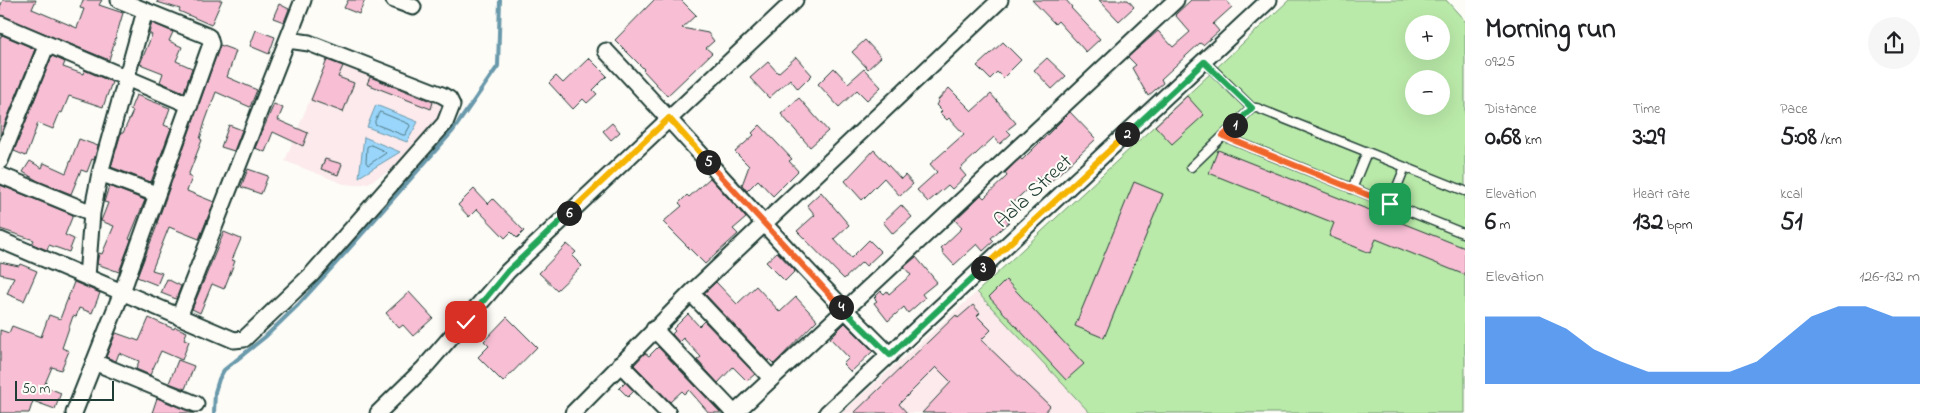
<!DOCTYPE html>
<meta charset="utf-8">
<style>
:root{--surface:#fff;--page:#f6f6f6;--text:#202124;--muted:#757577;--accent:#1a73e8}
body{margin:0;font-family:"Indie Flower",sans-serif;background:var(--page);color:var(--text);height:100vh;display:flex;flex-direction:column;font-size:19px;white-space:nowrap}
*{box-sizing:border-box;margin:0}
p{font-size:16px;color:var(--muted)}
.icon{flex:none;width:28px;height:28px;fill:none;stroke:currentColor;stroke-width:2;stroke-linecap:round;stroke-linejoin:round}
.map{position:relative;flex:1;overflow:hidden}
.sheet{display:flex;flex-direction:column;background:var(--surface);width:475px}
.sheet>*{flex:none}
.buttons{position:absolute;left:1405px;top:15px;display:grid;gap:10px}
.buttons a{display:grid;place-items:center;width:45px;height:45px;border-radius:50%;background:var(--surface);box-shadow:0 5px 20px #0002;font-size:25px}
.scale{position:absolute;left:15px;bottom:12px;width:99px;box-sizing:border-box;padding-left:5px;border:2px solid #1f3d34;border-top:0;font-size:14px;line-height:18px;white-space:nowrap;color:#1f3d34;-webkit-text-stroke:4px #fdfcf7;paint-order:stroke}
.pin{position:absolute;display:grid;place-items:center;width:42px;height:42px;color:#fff;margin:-21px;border-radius:10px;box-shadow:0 2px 8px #0006}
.km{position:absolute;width:25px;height:25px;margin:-12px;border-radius:50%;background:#222;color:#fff;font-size:14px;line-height:25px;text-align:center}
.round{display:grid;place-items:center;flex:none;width:52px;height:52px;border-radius:26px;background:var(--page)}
.summary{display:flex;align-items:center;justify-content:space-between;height:85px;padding:0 20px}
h1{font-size:28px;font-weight:800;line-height:38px}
.metrics{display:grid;grid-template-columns:repeat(3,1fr);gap:8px;height:85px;padding:5px 20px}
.metrics div{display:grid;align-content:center}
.metrics b{font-size:25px;font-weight:800}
.metrics small{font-size:14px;font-weight:400}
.metrics p{font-size:14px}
.chart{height:140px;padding:10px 20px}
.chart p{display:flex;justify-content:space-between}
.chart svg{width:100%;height:90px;margin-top:5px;fill:var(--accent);opacity:.7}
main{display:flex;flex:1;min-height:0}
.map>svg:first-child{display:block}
.built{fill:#fceaec}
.green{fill:#baeaa9;stroke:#6c946e;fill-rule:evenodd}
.water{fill:#9ad6fb;stroke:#6999ab}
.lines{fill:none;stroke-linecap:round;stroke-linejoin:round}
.shore{stroke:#507a84;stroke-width:1}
.stream{stroke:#6999ab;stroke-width:4}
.building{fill:#f8bfd4;stroke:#1f3d34}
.service-casing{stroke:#1f3d34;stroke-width:11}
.minor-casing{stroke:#1f3d34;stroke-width:19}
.service{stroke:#fdfcf7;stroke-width:8}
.minor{stroke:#fdfcf7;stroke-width:15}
.split-1-casing{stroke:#fff;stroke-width:10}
.split-2-casing{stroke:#fff;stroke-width:10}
.split-3-casing{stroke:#fff;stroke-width:10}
.split-4-casing{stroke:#fff;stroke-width:10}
.split-5-casing{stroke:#fff;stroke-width:10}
.split-6-casing{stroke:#fff;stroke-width:10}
.split-7-casing{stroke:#fff;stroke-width:10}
.split-1{stroke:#f0652b;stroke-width:6}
.split-2{stroke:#22a559;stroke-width:6}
.split-3{stroke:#f5b400;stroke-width:6}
.split-4{stroke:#22a559;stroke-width:6}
.split-5{stroke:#f0652b;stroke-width:6}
.split-6{stroke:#f5b400;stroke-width:6}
.split-7{stroke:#22a559;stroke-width:6}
.labels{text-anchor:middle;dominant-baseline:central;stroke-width:4;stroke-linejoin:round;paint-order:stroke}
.street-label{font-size:21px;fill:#1f3d34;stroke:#fdfcf7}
</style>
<main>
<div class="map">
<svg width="1465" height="413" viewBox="0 0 1465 413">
<rect width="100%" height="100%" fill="#fdfcf7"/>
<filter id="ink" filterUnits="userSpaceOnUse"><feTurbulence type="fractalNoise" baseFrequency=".02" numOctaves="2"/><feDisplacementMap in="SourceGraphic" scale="10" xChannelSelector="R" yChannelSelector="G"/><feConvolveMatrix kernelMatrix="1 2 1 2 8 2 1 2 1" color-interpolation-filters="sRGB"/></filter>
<g filter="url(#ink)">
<path class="built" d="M328 55 442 101 446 111 409 156 388 172 368 183 356 185 344 184 285 161Z
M977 292 1090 413H842Z"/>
<path class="green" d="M1289 0H1446L1465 21V413H1090L977 292ZM1414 24H1441V51H1414ZM1414 79H1441V106H1414Z"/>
<path class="water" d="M376 105 418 122 407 142 367 127Z
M364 137 400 152 359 177Z"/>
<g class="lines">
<path class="shore" d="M380 112 409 124 410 126 405 135H403L375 124V121Z
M371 145 384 151 386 153 368 165 366 162 367 147Z"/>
<path class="stream" d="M214 413 215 392 219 379 224 370 265 337 298 305 347 251 452 132 498 66 500 0"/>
</g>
<path class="building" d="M3 0H36L32 9 77 28 84 9 80 8 83 0H102L99 5 123 13 109 60 0 15V7Z
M158 0H222L211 25 179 11 180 9 157 2Z
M348 0H365L359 14 344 8Z
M654 0H681L696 15 682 28 708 33 714 41 706 48 712 53 667 96 643 70 644 69 615 40Z
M1032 0H1066L1072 7 1071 8 1100 39 1086 52 1058 21 1055 24Z
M1099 0H1128L1134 7 1119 21Z
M1191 0H1226L1232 7 1213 24 1219 31 1203 45 1200 43 1161 79 1163 83 1148 96 1132 68 1136 65 1128 57 1158 31 1173 47 1190 32 1175 15Z
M279 4 289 9 284 22 273 18Z
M152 23 173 32 169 41 182 47 176 61 192 68 184 92 160 82 163 73 140 64 152 35 149 33Z
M256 30 275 37 269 54 250 46Z
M2 35 35 49 0 136V38Z
M865 40 881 57 868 69 852 52Z
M1003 42 1021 60 1003 78 997 72 990 79 977 66Z
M220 45 236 51 227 77 257 90 250 107 216 92 205 122 200 139 202 140 188 176 192 178 187 191 214 202 199 239 169 227 152 270 162 273 157 285 137 277 158 223H157Z
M52 56 65 62 63 67 83 74 84 70 112 82 103 107 69 96 62 113 60 112 53 129 38 123 26 156 14 151Z
M796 57 812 75 798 89 790 79 769 98 750 78 768 62 778 73Z
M589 58 607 76 593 90 597 94 587 103 583 99 573 109 549 83 556 76 563 83Z
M1047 58 1066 76 1052 89 1034 70Z
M327 60 343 66 338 77 354 83 343 112 311 100Z
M834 68 848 83 864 69 881 87 867 100 857 90 839 107 818 84Z
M370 77 433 102 431 109 367 84Z
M949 88 972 111 991 94 1016 123 1007 130 1011 134 1000 144 994 137 960 169 966 176 952 189 948 185 928 202 917 190 937 172 930 164 964 134 949 118 947 120 940 113 942 111 936 105 938 102 937 101Z
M136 95 170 108 164 125 171 128 151 182 111 167 121 133H123L133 111 130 110Z
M1187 96 1204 115 1172 144 1155 126Z
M799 98 828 131 810 147 781 114Z
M274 104 283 108 278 120 308 133 303 146 273 132 265 152 255 148Z
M1070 112 1096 139 1047 185 1040 177 1002 213 1009 222 991 238 994 241 983 251 977 244 954 265 942 252 943 250 941 248 962 228 955 220 981 195 984 198 1007 176 1005 173 1020 158 1022 160Z
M612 123 620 132 611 140 603 131Z
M229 125 242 130 234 151 221 147Z
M760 125 792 159 789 161 798 171 773 196 758 180 747 191 742 185 749 166 735 152 754 135 752 133Z
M79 139 98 146 94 160 92 159 87 172 81 170 71 194 38 181 23 172 30 161 42 168 44 163 66 173Z
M874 150 901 179 905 175 913 184 900 196 884 178 862 200 845 181Z
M1218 150 1465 248V275L1376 239 1370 253 1329 236 1334 223 1209 173Z
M325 159 342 164 338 175 321 169Z
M248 169 268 176 261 194 241 187Z
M710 178 746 218 733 229 738 234 705 264 663 222 682 206 679 203 687 195 689 197Z
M1134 182 1163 194 1104 338 1075 326Z
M0 185 73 215 65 235 74 239 69 252 49 245 47 250 32 244 34 240 0 229Z
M109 186 145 200 129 239 131 240 119 272 97 264 99 253 102 254 114 226 101 221 108 203 104 202Z
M474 189 488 204 493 199 524 231 517 238 511 232 505 238 477 209 469 217 458 205Z
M821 192 849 225 834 239 851 258 869 240 881 252 866 266 862 262 844 279 797 231 815 215 807 205Z
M901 205 912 217 893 234 883 222Z
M224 232 241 239 232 260 235 261 224 289 212 284 200 313 192 309Z
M567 244 576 252 572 256 582 266 557 290 539 273Z
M777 252 795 271 785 281 766 262Z
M916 257 937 282 922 294 925 298 908 313 904 307 888 321 874 303 877 301 874 298 881 291 884 294 887 291 889 294 911 275 904 267Z
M0 262 19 266 20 264 37 271 24 301 7 294 14 277 0 274Z
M167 279 181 286 176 299 161 293Z
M1006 280 1084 364 1066 380 989 297Z
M74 282 100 293 92 313 79 308 76 317 73 316 62 348 69 351 61 370 52 367 44 386 61 393 55 409 33 401 29 413H0V330L9 333 12 326 41 337 49 315 60 319Z
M716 282 737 304 756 286 780 312 796 297 817 320 774 364 769 359 768 361 704 293Z
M409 292 433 318 413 336 403 325 399 328 386 313Z
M973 305 980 313 977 316 991 330 981 340 1050 406 1044 413H922L951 382 936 367 899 404 907 413H854L956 315 958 318Z
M688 314 699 326 704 321 755 374 747 381 733 367 718 383 697 360 701 357 683 338 679 342 672 334 675 331 673 329Z
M507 317 537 347 503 382 478 357 489 346 484 341Z
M149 318 174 329 175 327 187 332 184 339 189 341 182 360 161 351 150 375 136 369 139 361 119 353 116 361 106 357 116 333 139 341Z
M845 323 873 351 851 372 843 364 849 358 830 338Z
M658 347 721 413H709L689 390 685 394 682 391 670 402 634 365 645 353 649 356Z
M178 360 194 366 185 389 169 383Z
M625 382 634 391 628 397 619 388Z
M157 398 192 413H194H152Z"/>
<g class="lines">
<defs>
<path id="service" d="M1204 61 1252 108H1257L1465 191
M1223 136 1465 234
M1191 167 1252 108
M1352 189 1367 152
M1390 204 1405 167"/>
<path id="minor" d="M394 0 413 7
M0 24 190 105
M606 51C701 152 791 258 890 355
M0 161 47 44
M100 173 156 194
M0 175 92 213
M0 240 234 340 244 339 312 274 445 123 452 105 449 99 442 95 309 43 288 40
M87 277 92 213 100 173 145 11
M691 293 771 378
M179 317 303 0
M654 329 734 413
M94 362 196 404
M620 364 668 413
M74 413 122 292 211 44 209 37 205 35 119 0
M378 413 424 368 508 271 795 0
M573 413 691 293 1000 0
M735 413 1176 0
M827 413 1269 0"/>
</defs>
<use href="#service" class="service-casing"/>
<use href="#minor" class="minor-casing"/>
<use href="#service" class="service"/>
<use href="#minor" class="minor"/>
</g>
</g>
<g class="lines" filter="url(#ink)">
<defs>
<path id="split-1" d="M1235 125 1223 136 1390 204"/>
<path id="split-2" d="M1127 134 1204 62 1252 108 1235 125"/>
<path id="split-3" d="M983 268 1127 134"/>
<path id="split-4" d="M841 307 890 355 983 268"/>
<path id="split-5" d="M708 162 841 307"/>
<path id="split-6" d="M569 213 669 118 708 162"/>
<path id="split-7" d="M466 322 508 271 569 213"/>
</defs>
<use href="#split-1" class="split-1-casing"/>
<use href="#split-2" class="split-2-casing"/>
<use href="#split-3" class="split-3-casing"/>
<use href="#split-4" class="split-4-casing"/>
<use href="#split-5" class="split-5-casing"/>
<use href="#split-6" class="split-6-casing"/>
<use href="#split-7" class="split-7-casing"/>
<use href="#split-1" class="split-1"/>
<use href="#split-2" class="split-2"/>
<use href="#split-3" class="split-3"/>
<use href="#split-4" class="split-4"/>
<use href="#split-5" class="split-5"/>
<use href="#split-6" class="split-6"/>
<use href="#split-7" class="split-7"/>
</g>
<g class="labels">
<g class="street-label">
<text transform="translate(1034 192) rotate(-43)">Aala Street</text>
</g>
</g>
</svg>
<div class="buttons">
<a>+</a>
<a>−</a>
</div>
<div class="scale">50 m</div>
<div class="pin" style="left:1390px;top:204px;background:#1e9e55"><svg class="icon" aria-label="arrive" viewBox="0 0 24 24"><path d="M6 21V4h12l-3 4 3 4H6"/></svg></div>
<div class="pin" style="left:466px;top:322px;background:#d93025"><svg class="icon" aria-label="check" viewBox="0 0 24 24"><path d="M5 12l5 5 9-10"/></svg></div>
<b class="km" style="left:1235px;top:125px">1</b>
<b class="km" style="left:1127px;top:134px">2</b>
<b class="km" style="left:983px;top:268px">3</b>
<b class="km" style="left:841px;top:307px">4</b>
<b class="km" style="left:708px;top:162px">5</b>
<b class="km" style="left:569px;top:213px">6</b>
</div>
<section class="sheet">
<div class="summary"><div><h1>Morning run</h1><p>09:25</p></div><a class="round"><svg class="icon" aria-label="share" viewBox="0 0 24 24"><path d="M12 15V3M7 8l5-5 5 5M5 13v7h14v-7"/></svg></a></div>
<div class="metrics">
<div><p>Distance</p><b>0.68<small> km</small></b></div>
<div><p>Time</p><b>3:29</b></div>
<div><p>Pace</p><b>5:08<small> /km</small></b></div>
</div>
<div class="metrics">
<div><p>Elevation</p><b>6<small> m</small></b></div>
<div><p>Heart rate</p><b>132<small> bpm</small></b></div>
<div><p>kcal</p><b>51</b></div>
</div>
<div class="chart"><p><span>Elevation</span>126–132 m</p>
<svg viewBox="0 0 160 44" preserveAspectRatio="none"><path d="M0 44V11L10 11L20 11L30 17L40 27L50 33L60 38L70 38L80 38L90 38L100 33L110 22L120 11L130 6L140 6L150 11L160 11V44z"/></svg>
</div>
</section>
</main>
